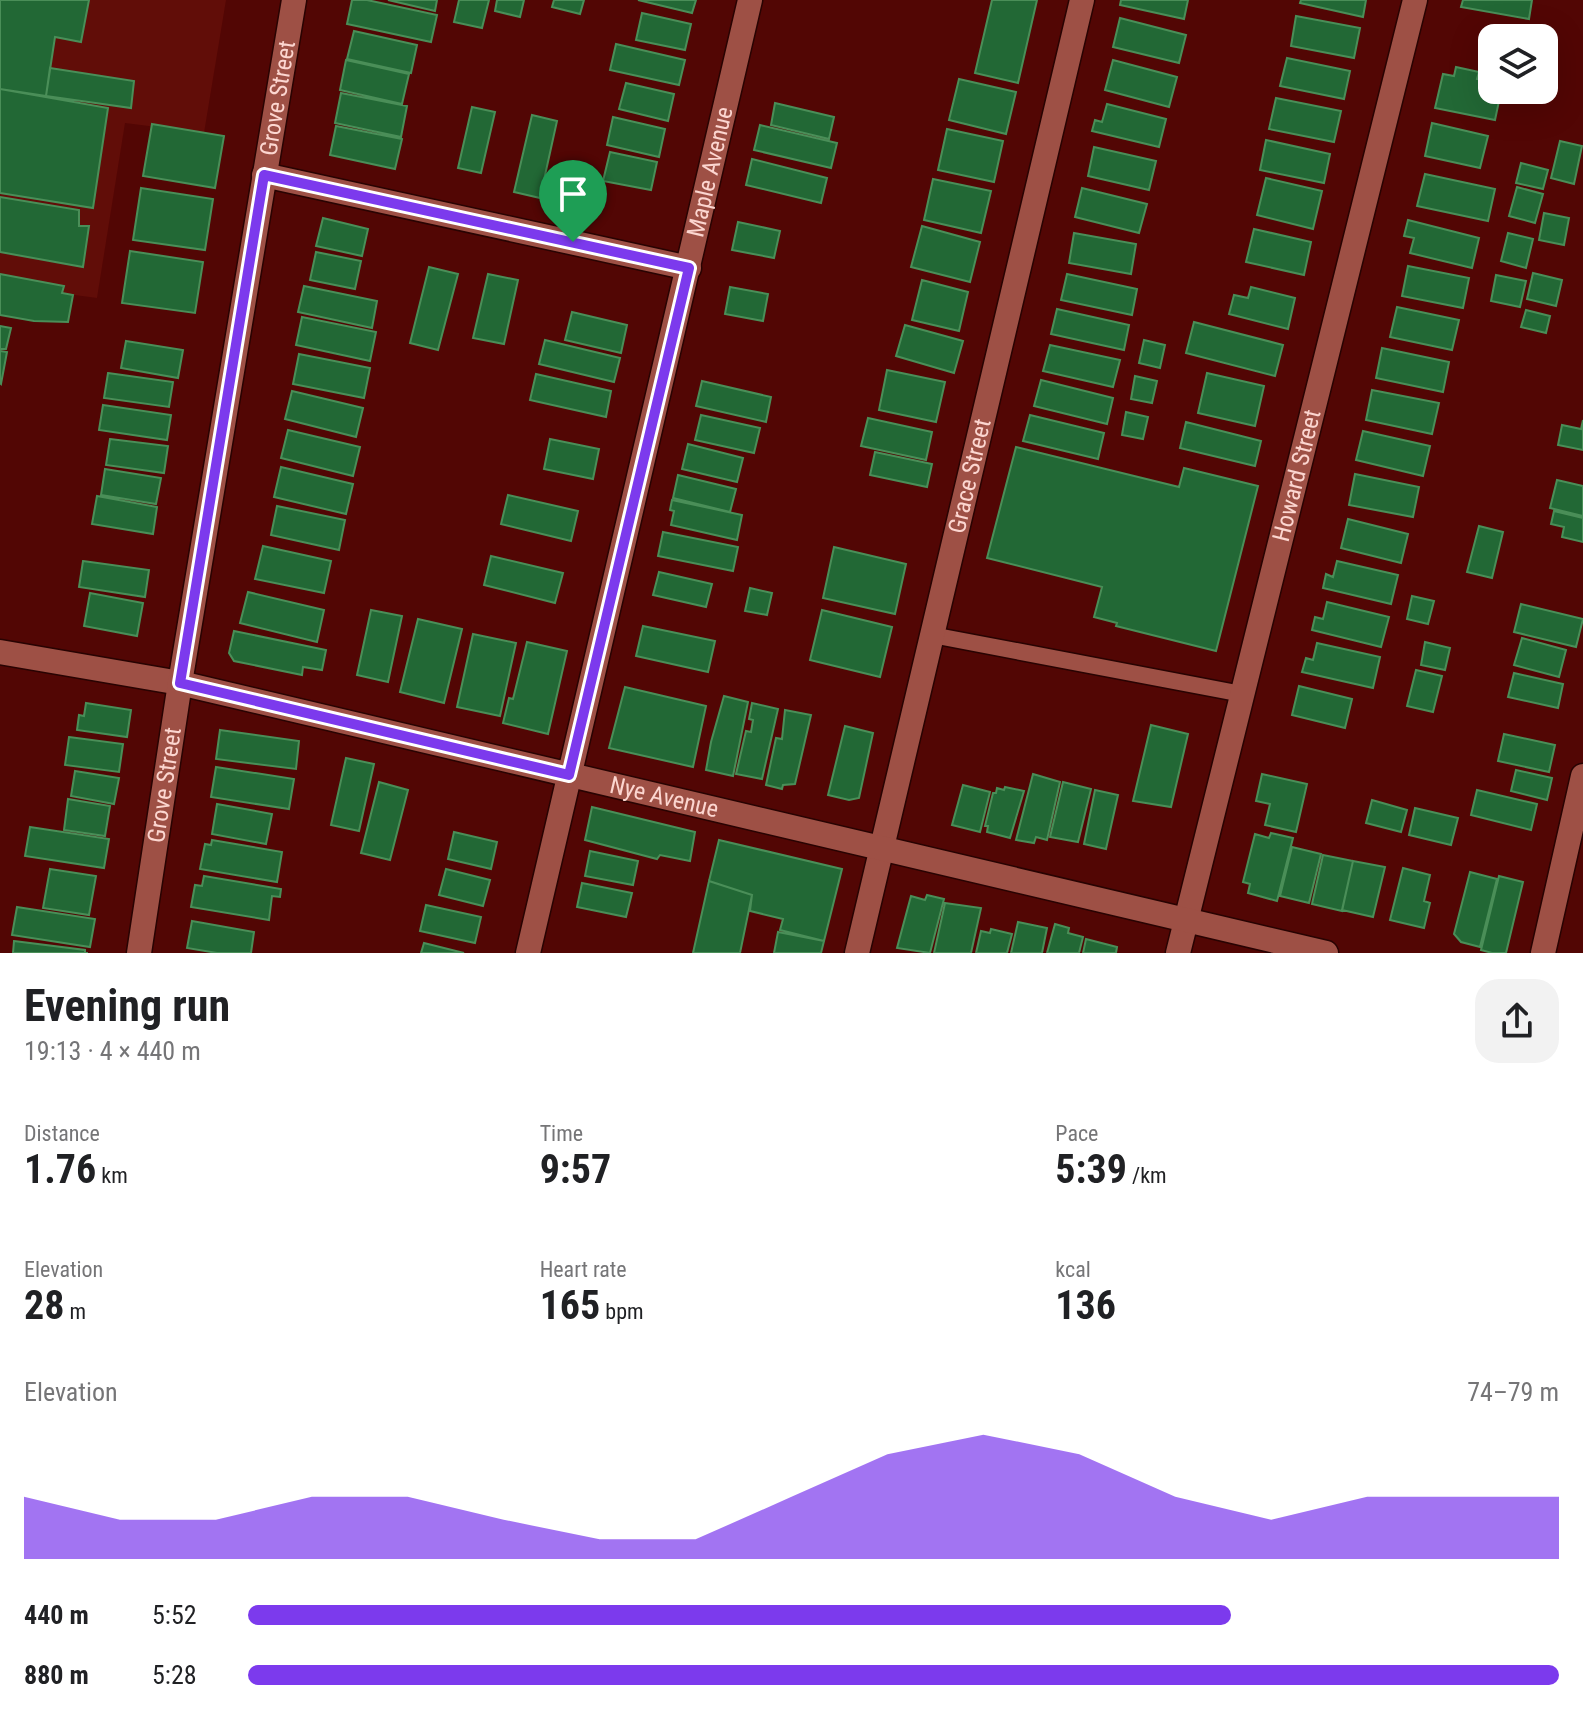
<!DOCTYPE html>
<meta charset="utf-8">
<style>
:root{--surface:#fff;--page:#f2f2f2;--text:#202124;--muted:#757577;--accent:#7c3aed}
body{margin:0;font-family:"Roboto Condensed",sans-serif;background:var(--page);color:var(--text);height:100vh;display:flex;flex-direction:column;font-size:30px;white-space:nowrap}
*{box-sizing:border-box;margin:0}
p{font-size:26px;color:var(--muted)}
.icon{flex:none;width:44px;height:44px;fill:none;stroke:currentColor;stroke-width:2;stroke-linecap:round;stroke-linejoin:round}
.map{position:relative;height:953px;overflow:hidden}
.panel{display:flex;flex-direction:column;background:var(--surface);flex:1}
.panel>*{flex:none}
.controls{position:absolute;left:1478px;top:24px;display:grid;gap:16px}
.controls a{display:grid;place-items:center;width:80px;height:80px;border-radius:16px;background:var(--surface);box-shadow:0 8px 32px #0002;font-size:40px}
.pin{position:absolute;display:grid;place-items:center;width:68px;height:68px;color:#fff;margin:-82px -34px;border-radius:50% 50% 50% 0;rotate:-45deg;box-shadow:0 0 8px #0007}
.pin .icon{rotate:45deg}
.round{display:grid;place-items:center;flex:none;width:84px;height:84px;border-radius:24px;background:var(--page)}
.headline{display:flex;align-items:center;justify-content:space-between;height:136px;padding:0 24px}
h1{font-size:44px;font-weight:700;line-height:60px}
.metrics{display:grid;grid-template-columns:repeat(3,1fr);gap:12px;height:136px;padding:8px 24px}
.metrics div{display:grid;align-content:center}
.metrics b{font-size:40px;font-weight:700}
.metrics small{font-size:22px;font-weight:400}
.metrics p{font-size:22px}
.chart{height:224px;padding:16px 24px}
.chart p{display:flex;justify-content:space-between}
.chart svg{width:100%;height:144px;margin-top:8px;fill:var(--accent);opacity:.7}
ul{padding:0 24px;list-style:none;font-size:26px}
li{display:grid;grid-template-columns:128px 96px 1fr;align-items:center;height:60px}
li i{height:20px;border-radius:10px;background:var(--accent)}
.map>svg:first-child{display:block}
.built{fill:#610d08}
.building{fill:#226835;stroke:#4a8e58;stroke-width:2}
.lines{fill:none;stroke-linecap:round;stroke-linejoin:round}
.lane-casing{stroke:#280302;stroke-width:19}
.street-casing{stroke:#280302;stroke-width:27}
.secondary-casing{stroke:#280302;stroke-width:27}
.lane{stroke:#9e5045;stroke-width:16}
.street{stroke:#9e5045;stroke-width:24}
.secondary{stroke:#9e5045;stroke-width:24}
.route-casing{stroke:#fff;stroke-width:16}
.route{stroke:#7c3aed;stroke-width:10}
.labels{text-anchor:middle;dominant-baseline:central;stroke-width:6;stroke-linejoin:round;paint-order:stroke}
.street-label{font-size:24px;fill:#fcd6d0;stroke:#3f0704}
</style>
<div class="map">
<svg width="1583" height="953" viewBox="0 0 1583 953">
<rect width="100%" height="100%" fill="#520604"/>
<path class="built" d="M0 0H226L204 133 125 123 97 298 0 285Z"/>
<path class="building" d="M0 0H89L81 42 55 37 46 96 0 89Z
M352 0H367L437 15 431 42 347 24Z
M388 0H437L435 11Z
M459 0H489L482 28 454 22Z
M497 0H524L520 17 495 11Z
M554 0H584L580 14 552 7Z
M638 0H696L692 13Z
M992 0H1037L1018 83 975 73Z
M1121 0H1188L1184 19 1120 5Z
M1301 0H1366L1363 17 1300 3Z
M1463 0H1532L1529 19 1461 7Z
M642 13 691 24 685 50 636 40Z
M1296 16 1360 28 1354 58 1291 46Z
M1120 18 1186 35 1179 63 1113 47Z
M354 31 417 45 411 73 347 59Z
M616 44 685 60 679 85 610 70Z
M1287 58 1350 71 1344 99 1280 86Z
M346 60 409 74 402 104 340 90Z
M1113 60 1177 77 1169 107 1105 90Z
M1456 67 1479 72 1477 79 1488 81 1484 98 1499 101 1495 120 1435 108 1443 74 1454 76Z
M50 68 134 81 131 108 46 96Z
M959 79 1016 92 1006 134 949 120Z
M626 83 674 94 668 121 619 109Z
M0 89 108 108 93 208 0 193Z
M341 93 407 106 401 137 335 123Z
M1276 98 1341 111 1334 142 1269 129Z
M775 103 834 117 829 139 771 125Z
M1107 104 1166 119 1159 147 1092 131 1095 120 1102 122Z
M472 107 495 112 481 173 458 168Z
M532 115 557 121 540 198 514 192Z
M613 117 665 129 659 157 607 145Z
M1432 123 1488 136 1480 168 1425 156Z
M152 124 224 136 215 188 143 176Z
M760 125 837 143 831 168 754 150Z
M336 126 402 139 395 169 330 155Z
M947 129 1003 141 994 182 938 170Z
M1266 140 1330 154 1324 183 1260 170Z
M1560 141 1582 146 1574 184 1551 178Z
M1094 147 1156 161 1149 190 1088 176Z
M610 152 657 162 651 190 603 181Z
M752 159 827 178 821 203 746 185Z
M1521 163 1548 170 1543 189 1516 183Z
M1425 174 1495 189 1488 221 1417 206Z
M1266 178 1322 191 1313 229 1257 215Z
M933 179 991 191 981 233 924 220Z
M1517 187 1543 194 1535 223 1509 216Z
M141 188 213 199 205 250 133 240Z
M1082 188 1147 204 1139 233 1075 217Z
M0 197 79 210V226H89L83 267 0 252Z
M1544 213 1569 218 1564 245 1539 240Z
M323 218 368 229 362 256 316 246Z
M1408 220 1479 238 1472 268 1410 253 1414 238 1404 236Z
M738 222 780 231 774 258 732 250Z
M922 226 980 242 970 282 911 267Z
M1254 229 1311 242 1304 275 1246 262Z
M1074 233 1136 244 1131 274 1069 263Z
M1508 233 1533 239 1526 268 1501 261Z
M130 251 203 262 195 313 122 303Z
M316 252 361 261 355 289 310 280Z
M1408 266 1469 278 1463 308 1402 296Z
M429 267 458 274 438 350 410 343Z
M1533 273 1562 280 1556 306 1527 299Z
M0 274 64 286 62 293 73 295 68 322 34 321 0 315Z
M488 274 518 280 504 344 473 338Z
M1067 274 1137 289 1132 315 1061 300Z
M1496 275 1526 281 1520 307 1491 301Z
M922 280 968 292 959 331 912 320Z
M304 286 377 301 372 328 298 312Z
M730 287 768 294 763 321 725 314Z
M1251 287 1295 298 1288 329 1229 314 1234 295 1248 298Z
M1397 307 1459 320 1452 350 1390 337Z
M1057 309 1129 325 1124 350 1051 334Z
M1526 310 1550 316 1546 333 1521 327Z
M572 312 627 325 621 353 565 340Z
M302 317 376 332 370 361 296 345Z
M1194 322 1283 345 1275 376 1186 353Z
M905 325 963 341 954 373 896 356Z
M0 326 11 328 6 349H0Z
M545 340 620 358 614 382 539 364Z
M1144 340 1165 345 1160 368 1139 363Z
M126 341 183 350 178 378 121 368Z
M1050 345 1120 360 1113 387 1043 371Z
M1382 348 1449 362 1443 392 1376 378Z
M0 351 7 352 1 384 0 383Z
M299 354 370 368 364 398 293 384Z
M887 370 945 382 936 422 879 410Z
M108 373 173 382 169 407 104 398Z
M1207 373 1264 386 1255 426 1198 413Z
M536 374 611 391 606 417 530 400Z
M1135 376 1157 381 1152 403 1131 399Z
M1041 380 1113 398 1107 424 1034 406Z
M702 381 771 397 766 422 696 406Z
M1372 390 1439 403 1432 434 1366 420Z
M292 391 363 408 356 437 285 419Z
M103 405 171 415 167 440 99 430Z
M1126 412 1148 417 1143 439 1122 435Z
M701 415 760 428 754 453 695 440Z
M1030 415 1104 433 1098 459 1023 441Z
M868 418 932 432 926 460 861 446Z
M1583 420V450L1558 445 1562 425 1581 429Z
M1186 422 1261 441 1255 466 1180 448Z
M288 430 360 447 353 476 281 458Z
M1363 431 1430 446 1423 476 1356 460Z
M110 439 168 446 164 473 106 465Z
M550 439 599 449 593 479 544 469Z
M688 444 743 458 737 482 682 469Z
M1016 447 1179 487 1184 468 1258 486 1216 651 1116 626 1117 623 1094 617 1102 587 987 558Z
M875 452 932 464 927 487 870 475Z
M281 467 353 484 346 514 274 497Z
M105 469 161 478 156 504 101 495Z
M1355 474 1419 487 1413 517 1349 505Z
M678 475 736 489 730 512 673 498Z
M1557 480 1583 486V516L1550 508Z
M508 495 578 511 571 541 501 524Z
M97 496 157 507 153 534 92 524Z
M672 500 742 515 737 540 671 525 674 511 670 510Z
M277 506 345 520 339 550 271 535Z
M1554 511 1583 518V542L1562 537 1564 527 1551 524Z
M1348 519 1408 534 1401 563 1341 548Z
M1479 526 1503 532 1492 578 1467 572Z
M663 532 738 547 733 571 658 556Z
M263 546 331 561 324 593 255 579Z
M834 547 906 564 895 614 823 598Z
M491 556 563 573 555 603 484 585Z
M83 561 149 570 145 597 79 587Z
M1337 561 1398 575 1391 604 1323 588 1326 574 1333 577Z
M659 572 712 584 706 607 653 595Z
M750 588 772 593 767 615 745 611Z
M248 592 324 610 317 642 240 623Z
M90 593 143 603 137 636 84 626Z
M1412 596 1434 601 1428 624 1407 619Z
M1327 602 1389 617 1381 647 1312 630 1315 617 1323 619Z
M1521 604 1583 619 1576 647 1514 632Z
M371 610 402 616 388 682 357 675Z
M822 610 892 627 880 677 810 660Z
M418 619 462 629 444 703 400 692Z
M643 626 715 641 708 672 636 656Z
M234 631 326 650 322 670 303 667 302 675 234 661 229 653Z
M473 634 516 643 500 716 457 707Z
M1522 638 1566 650 1559 677 1514 665Z
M527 642 567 651 548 734 503 723 509 698 513 699Z
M1425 642 1450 648 1445 670 1421 665Z
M1317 643 1380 657 1373 688 1302 672 1306 658 1313 660Z
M1416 670 1442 676 1433 712 1407 706Z
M1514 673 1563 684 1558 708 1508 697Z
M1299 686 1352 699 1345 728 1292 715Z
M625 687 706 706 693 767 609 748Z
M724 696 748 702 733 776 706 770 711 742Z
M86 703 131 710 127 737 77 730 79 715 84 716Z
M752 703 778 709 762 779 736 774 746 731 751 732 753 720 749 719Z
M785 710 811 715 795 784 783 785 782 789 766 785 776 738 782 739Z
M1151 725 1188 734 1171 807 1133 801Z
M845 726 873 733 859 798 849 800 828 795Z
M220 730 299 741 296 769 216 759Z
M1504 734 1555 745 1549 772 1498 761Z
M69 737 123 744 119 772 65 765Z
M346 758 374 764 359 831 331 825Z
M216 767 294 779 289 809 211 797Z
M1516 770 1552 778 1547 800 1511 791Z
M75 771 119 778 114 804 71 796Z
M1033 774 1060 782 1047 840 1036 837 1034 843 1016 840Z
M1262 774 1307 784 1296 832 1265 825 1270 804 1256 801Z
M379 782 408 790 390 860 361 853Z
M1063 782 1091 789 1078 842 1050 837Z
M963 785 990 792 980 832 952 825Z
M1005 787 1024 791 1010 838 987 832 988 826H985L993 793H996L997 788 1004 790Z
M1095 790 1118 795 1106 849 1084 844Z
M1477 790 1537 804 1531 830 1471 815Z
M68 799 110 806 105 836 64 830Z
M1372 800 1407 810 1401 832 1366 823Z
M217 804 272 814 266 844 212 834Z
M592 807 695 832 690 861 660 855 657 859 585 840Z
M1415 808 1458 818 1451 845 1409 835Z
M30 827 109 839 104 868 25 856Z
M454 832 497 842 491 869 448 859Z
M1271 833 1293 838 1277 901 1248 893 1250 884 1243 882 1255 834 1269 838Z
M212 840 282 852 277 882 200 869 205 844 211 845Z
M719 840 842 869 824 941 780 930 783 919 750 911 752 895 709 881Z
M1292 847 1321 854 1309 903 1280 896Z
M590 851 638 861 633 885 585 876Z
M1323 855 1353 861 1342 911 1312 904Z
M1353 861 1385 867 1373 917 1342 910Z
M1403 868 1430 875 1424 901 1430 903 1424 928 1390 920Z
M50 869 96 876 89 915 43 908Z
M446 869 490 880 483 906 439 895Z
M1470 872 1497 879 1480 947 1461 942 1454 934Z
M204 876 281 889 280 897 272 896 269 920 191 907 195 885 202 886Z
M1499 876 1523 882 1506 953H1492L1481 950Z
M709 881 752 895 740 953H693Z
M582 883 632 893 626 917 577 907Z
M927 895 944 899 930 953 897 948 911 896 925 900Z
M945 903 981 908 971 953H934Z
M426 905 481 917 475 943 420 931Z
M17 907 95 919 90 947 12 935Z
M192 921 254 932 251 953H217L187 948Z
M1018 922 1047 928 1042 953H1011Z
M1055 924 1069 928 1068 933 1083 937 1079 953H1047Z
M991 929 1012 934 1007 953H976L981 931 990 933Z
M778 932 824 941 821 953H774Z
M1086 939 1117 947 1116 953H1083Z
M14 941 85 950V953H88H13Z
M424 943 464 953H421Z"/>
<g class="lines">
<defs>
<path id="lane" d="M932 635 1242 694"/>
<g id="street">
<path d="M264 175 689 268"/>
<path id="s1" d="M528 953 750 0"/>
<path id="s2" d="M857 953 1082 0"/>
<path id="s3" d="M1178 953 1415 0"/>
<path d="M1543 953 1583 776"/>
</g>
<g id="secondary">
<path id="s4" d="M0 652 180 683 1326 953"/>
<path id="s5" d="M139 953 180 683 294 0"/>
</g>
</defs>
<use href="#lane" class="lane-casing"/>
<use href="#street" class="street-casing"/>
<use href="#secondary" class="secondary-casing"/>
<use href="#lane" class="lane"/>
<use href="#street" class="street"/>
<use href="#secondary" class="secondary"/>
</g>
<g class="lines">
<defs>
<path id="route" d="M264 175 689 268 569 775 180 683Z"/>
</defs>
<use href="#route" class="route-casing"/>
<use href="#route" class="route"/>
</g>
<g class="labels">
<g class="street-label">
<text stroke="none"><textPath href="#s5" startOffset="866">Grove Street</textPath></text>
<text stroke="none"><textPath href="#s1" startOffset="802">Maple Avenue</textPath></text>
<text stroke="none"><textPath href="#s2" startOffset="490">Grace Street</textPath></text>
<text stroke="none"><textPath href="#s3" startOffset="492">Howard Street</textPath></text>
<text stroke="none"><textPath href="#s5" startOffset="170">Grove Street</textPath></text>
<text stroke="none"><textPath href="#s4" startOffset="680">Nye Avenue</textPath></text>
</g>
</g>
</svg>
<div class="controls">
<a><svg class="icon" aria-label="layers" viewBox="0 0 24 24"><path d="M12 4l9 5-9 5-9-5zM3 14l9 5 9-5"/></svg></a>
</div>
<div class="pin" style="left:573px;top:242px;background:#1e9e55"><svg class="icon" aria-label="arrive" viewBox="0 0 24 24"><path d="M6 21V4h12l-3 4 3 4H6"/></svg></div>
</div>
<section class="panel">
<div class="headline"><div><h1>Evening run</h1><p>19:13 · 4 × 440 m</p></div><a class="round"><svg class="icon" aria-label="share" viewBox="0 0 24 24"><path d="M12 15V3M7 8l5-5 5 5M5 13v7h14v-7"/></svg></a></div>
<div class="metrics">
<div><p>Distance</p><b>1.76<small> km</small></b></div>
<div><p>Time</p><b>9:57</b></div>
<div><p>Pace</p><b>5:39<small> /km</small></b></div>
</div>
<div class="metrics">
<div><p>Elevation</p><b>28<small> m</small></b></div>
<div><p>Heart rate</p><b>165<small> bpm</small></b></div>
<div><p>kcal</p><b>136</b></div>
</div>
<div class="chart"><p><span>Elevation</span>74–79 m</p>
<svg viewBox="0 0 160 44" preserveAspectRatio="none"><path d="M0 44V25L10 32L20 32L30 25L40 25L50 32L60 38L70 38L80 25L90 12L100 6L110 12L120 25L130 32L140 25L150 25L160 25V44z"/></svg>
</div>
<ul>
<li><b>440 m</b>5:52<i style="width:75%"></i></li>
<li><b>880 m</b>5:28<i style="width:100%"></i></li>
</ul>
</section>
